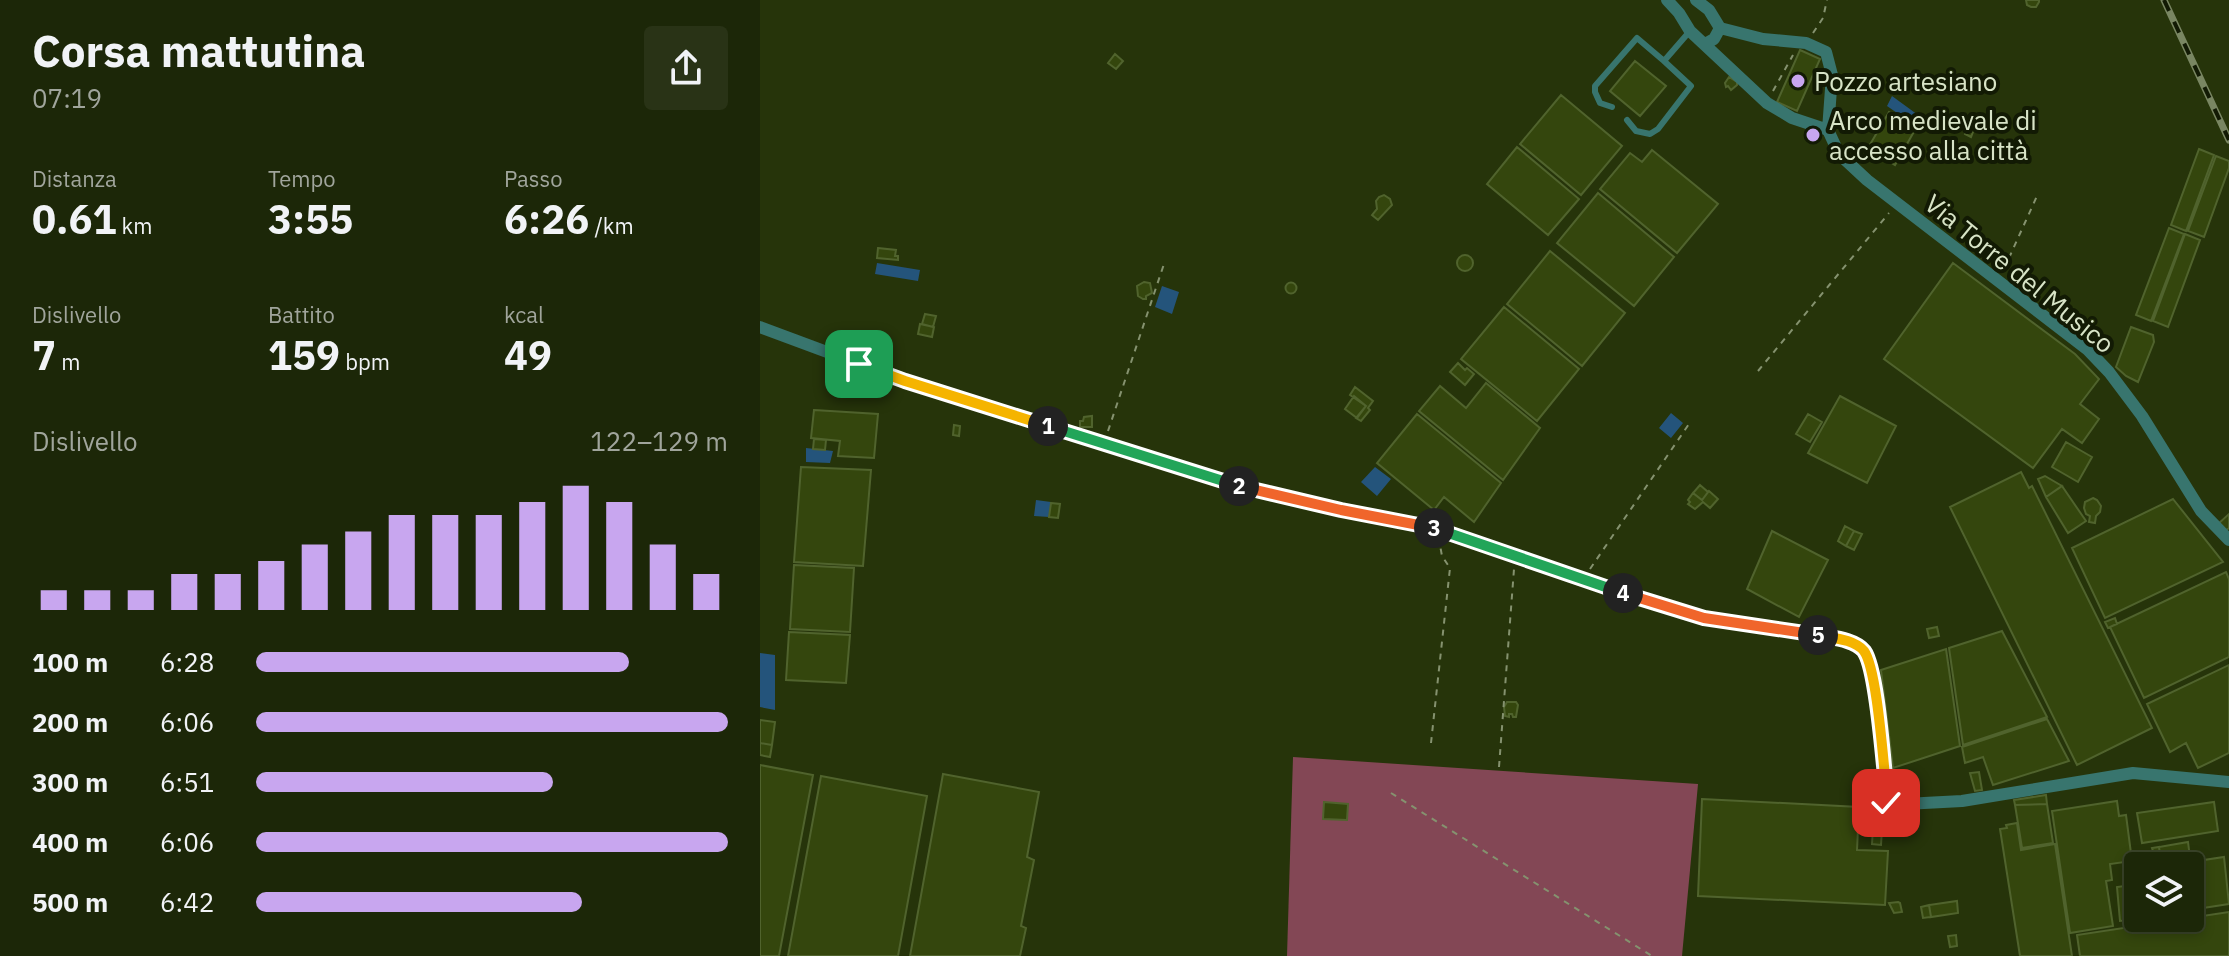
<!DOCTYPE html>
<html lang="it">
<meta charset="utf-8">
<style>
:root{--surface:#1c2708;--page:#293316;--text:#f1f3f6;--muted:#a0a59c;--line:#3a4429;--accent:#c8a6ef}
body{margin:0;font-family:"IBM Plex Sans",sans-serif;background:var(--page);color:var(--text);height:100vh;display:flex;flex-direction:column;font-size:30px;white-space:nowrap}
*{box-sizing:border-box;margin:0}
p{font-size:26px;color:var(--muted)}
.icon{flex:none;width:44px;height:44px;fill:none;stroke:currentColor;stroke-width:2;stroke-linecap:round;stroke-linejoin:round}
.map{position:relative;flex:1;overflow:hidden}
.side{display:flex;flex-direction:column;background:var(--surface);width:760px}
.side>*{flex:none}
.tools{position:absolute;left:1364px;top:852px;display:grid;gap:16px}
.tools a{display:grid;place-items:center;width:80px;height:80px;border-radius:8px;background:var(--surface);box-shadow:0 4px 12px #0003,0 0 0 2px var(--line);font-size:40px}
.pin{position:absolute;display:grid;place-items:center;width:68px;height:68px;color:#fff;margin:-34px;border-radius:16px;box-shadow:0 4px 12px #0006}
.km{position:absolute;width:40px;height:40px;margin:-20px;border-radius:50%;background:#222;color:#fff;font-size:22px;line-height:40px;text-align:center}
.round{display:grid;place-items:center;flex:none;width:84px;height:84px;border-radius:8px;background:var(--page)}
.summary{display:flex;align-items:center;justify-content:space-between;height:136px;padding:0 32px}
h1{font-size:44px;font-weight:700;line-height:60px}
.stats{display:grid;grid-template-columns:repeat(3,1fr);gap:12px;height:136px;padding:8px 32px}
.stats div{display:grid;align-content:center}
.stats b{font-size:40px;font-weight:700}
.stats small{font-size:22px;font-weight:400}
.stats p{font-size:22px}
.chart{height:224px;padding:16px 32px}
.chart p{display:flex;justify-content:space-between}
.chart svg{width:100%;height:144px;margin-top:8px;stroke:var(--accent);stroke-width:6}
ul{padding:0 32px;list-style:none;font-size:26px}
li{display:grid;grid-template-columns:128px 96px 1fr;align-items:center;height:60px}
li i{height:20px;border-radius:10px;background:var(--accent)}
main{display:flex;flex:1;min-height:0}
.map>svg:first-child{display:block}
.forest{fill:#834755}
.water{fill:#24547b}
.building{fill:#34460d;stroke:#50632d;stroke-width:2}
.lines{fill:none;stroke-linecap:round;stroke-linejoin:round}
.path{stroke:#85926f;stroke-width:2;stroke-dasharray:6 6;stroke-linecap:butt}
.lane{stroke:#38756e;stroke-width:6}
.street{stroke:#38756e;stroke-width:12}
.rail-casing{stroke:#798662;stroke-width:7}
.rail{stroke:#121a04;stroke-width:4;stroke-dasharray:12;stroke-linecap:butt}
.split-1-casing{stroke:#fff;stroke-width:16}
.split-2-casing{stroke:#fff;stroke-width:16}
.split-3-casing{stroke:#fff;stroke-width:16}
.split-4-casing{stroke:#fff;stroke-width:16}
.split-5-casing{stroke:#fff;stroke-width:16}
.split-6-casing{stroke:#fff;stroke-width:16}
.split-1{stroke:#f5b400;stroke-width:10}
.split-2{stroke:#22a559;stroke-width:10}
.split-3{stroke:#f0652b;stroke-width:10}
.split-4{stroke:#22a559;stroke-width:10}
.split-5{stroke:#f0652b;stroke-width:10}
.split-6{stroke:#f5b400;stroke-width:10}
.poi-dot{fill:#c8a6ef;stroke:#121a04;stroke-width:3}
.labels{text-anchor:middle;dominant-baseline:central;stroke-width:8;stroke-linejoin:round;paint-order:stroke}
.poi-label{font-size:26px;fill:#d8e4c7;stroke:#121a04;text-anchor:start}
.street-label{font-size:26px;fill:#d8e4c7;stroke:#121a04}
</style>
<main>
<section class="side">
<div class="summary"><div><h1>Corsa mattutina</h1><p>07:19</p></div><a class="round"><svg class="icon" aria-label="share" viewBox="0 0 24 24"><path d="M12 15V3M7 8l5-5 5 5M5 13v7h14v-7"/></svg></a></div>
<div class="stats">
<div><p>Distanza</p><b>0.61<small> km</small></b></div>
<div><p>Tempo</p><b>3:55</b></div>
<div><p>Passo</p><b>6:26<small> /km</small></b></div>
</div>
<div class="stats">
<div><p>Dislivello</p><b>7<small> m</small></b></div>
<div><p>Battito</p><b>159<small> bpm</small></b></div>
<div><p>kcal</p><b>49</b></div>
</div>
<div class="chart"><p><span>Dislivello</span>122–129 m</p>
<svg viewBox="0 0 160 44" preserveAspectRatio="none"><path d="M5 44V38M15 44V38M25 44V38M35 44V33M45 44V33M55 44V29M65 44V24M75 44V20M85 44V15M95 44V15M105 44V15M115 44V11M125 44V6M135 44V11M145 44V24M155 44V33"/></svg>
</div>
<ul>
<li><b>100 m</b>6:28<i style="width:79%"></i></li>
<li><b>200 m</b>6:06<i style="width:100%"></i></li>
<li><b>300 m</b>6:51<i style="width:63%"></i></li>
<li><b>400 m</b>6:06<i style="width:100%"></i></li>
<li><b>500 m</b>6:42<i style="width:69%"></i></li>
</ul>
</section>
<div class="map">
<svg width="1469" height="956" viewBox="0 0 1469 956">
<rect width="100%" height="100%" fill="#26340a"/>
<path class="forest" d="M533 757 938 784 922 956H527Z"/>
<path class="water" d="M1132 96 1158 115 1153 124 1127 106Z
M117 263 160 270 158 281 115 274Z
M402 286 419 292 412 314 395 307Z
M911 413 923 423 911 438 899 428Z
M46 448 73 451 70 463 46 462Z
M615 467 631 479 617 496 601 482Z
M276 500 291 502 289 517 274 516Z
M0 653 15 655V710L0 707Z"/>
<path class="building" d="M1266 0H1279V2L1276 7H1271L1267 5Z
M1040 50 1060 59 1037 111 1017 102Z
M355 54 363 61 356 69 348 63Z
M875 61 906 86 880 116 850 91Z
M969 77 977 82V85L971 90 968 86 966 87 965 83Z
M801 95 862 146 821 195 760 144Z
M1129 112 1156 128 1135 165 1108 148Z
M1209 121 1216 124 1211 137 1205 134Z
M1055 128 1060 132 1051 142 1047 138Z
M757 147 819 199 788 235 727 184Z
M1439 149 1454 155 1426 231 1411 225Z
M892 150 958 204 917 253 840 189 870 153 882 162Z
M1456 156 1469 161V168L1444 237 1428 231Z
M838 193 914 257 874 306 797 243Z
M624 195 630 199 632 205 618 220 612 215 617 209 616 201 619 197Z
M1409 228 1424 234 1391 321 1376 315Z
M1425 234 1440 240 1408 327 1393 321Z
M118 248 136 250 135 256H138V260L117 258Z
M790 251 865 313 822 366 747 304Z
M697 263a8 8 0 1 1 16 0a8 8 0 1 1-16 0Z
M1193 263 1315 354 1339 379 1320 404 1339 419 1322 443 1302 429 1273 468 1124 359Z
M384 282 390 283 392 293 386 296V299H383L378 296 377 286Z
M525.5 288a5.5 5.5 0 1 1 11 0a5.5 5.5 0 1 1-11 0Z
M744 307 819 369 777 421 701 359Z
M165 314 176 316 173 327 162 324Z
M160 324 174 327 172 337 158 334Z
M1371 327 1393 335 1394 342 1378 382 1366 376 1356 367Z
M698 363 705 370 707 368 714 374 705 385 690 372Z
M726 383 780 428 743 480 659 411 680 386 706 408Z
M595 387 613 401 608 408 610 410 601 421 596 418 606 406 590 395Z
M594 396 606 406 597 418 585 409Z
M1080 396 1136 426 1107 483 1048 453Z
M54 410 118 414 114 458 78 456 80 441 51 438Z
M657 414 741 483 714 522 684 497 674 510 617 463Z
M1048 414 1062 422 1050 442 1036 434Z
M332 416V427H320V421H323L324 417Z
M194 425 200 426 199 436 193 435Z
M54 439 66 440 65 450 53 449Z
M1306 442 1332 457 1318 482 1292 467Z
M41 467 111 470 103 566 34 562Z
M1261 472 1269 488 1272 486 1392 728 1317 765 1190 507Z
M1285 476 1302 486 1286 497 1278 479Z
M940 485 948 492 942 500 933 493Z
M1302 486 1326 521 1308 533 1286 497Z
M949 491 958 499 950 508 943 502 935 509 928 504 930 502 928 500 933 493 942 500Z
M1333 498 1337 500 1341 506 1340 512 1336 516 1335 523 1329 522 1330 516 1326 514 1324 508 1325 502Z
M1413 499 1463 562 1345 618 1312 548Z
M291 503 300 504 298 518 289 517Z
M1469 514V528L1465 531 1458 524Z
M1085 526 1094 531 1086 546 1078 541Z
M1012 531 1068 560 1039 617 987 589Z
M1094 531 1102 534 1094 550 1086 546Z
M34 565 94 568 90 632 30 629Z
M1466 572 1469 579V657L1384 698 1350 627Z
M1355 618 1357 624 1348 628 1345 622Z
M1177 627 1179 636 1169 638 1167 629Z
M1242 631 1287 717 1203 745 1189 648Z
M29 632 90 635 86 683 26 680Z
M1186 649 1200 746 1133 768 1121 670Z
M1469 665V753L1438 768 1426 743 1410 752 1387 704Z
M747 702H756L758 705 756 717H753L752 714H749V717L745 716 744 707Z
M1287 719 1309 761 1233 785 1223 757 1205 763 1202 747Z
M0 720 15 722 12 745 0 743Z
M0 743 12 745 10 757 0 755Z
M0 765 53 775 19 956H0Z
M1219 772 1222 790 1215 791 1210 773Z
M183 774 279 792 267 857 274 860 261 926 266 928 260 956H150Z
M61 776 167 796 138 956H28Z
M1286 795 1287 804 1255 805 1254 800Z
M942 799 1099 807 1097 850 1128 851 1125 905 938 896Z
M1357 801 1359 816 1366 815 1372 861 1350 864 1352 880 1346 881 1353 926 1310 933 1292 811Z
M564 802 588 804 587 820 563 819Z
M1454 802 1458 831 1382 843 1377 813Z
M1287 804 1293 843 1262 848 1255 805Z
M1257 823 1261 850 1295 844 1312 956H1260L1240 829 1247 828 1246 825Z
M1113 828 1122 829 1121 845 1112 844Z
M1428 842 1430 858 1401 862 1399 847Z
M1399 847 1401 862 1389 864 1387 852 1393 851 1392 848Z
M1464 857 1469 904 1430 910V866H1404Z
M1372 885 1374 905 1378 904V918L1381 919 1360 921 1357 887Z
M1197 901 1198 913 1171 917 1169 905Z
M1138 902 1140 903 1142 912 1134 913 1129 903Z
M1169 905 1171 917 1163 918 1161 907Z
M1469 912V956H1320L1317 935Z
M1196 935 1197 946 1190 947 1188 936Z"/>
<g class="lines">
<path class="path" d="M1053 33 1063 18 1067 0
M1013 91 1033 55
M1244 269 1277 196
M998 371 1129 213
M348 431 405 261
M830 569 931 421
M671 743 690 568 682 556 680 545
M739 767 754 569
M631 793 892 956
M1105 829 1123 806"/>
<path class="lane" d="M852 107 840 103 835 92V86L877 38 904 61
M867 120 876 131 890 134 898 129 931 86 904 61 930 31"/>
<path class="street" d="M907 0 919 13 930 31 1007 103 1032 118 1068 130
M936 0 949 10 960 28 954 39 945 44
M960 28 1003 39 1046 43 1066 52 1072 75 1068 130 1079 154 1107 180 1328 350 1349 372 1382 416 1441 511 1469 540
M0 327 145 381 470 484 581 510 675 528 825 581 944 618 1044 632 1093 643 1104 652 1112 676 1126 786 1134 800 1145 804 1202 801 1373 773 1469 782"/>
<defs>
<path id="rail" d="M1404 0 1469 140"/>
</defs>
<use href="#rail" class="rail-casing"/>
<use href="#rail" class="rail"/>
</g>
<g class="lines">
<defs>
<path id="split-1" d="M99 364 145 381 288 426"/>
<path id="split-2" d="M288 426 479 486"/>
<path id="split-3" d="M479 486 581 510 674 528"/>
<path id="split-4" d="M674 528 863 593"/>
<path id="split-5" d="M863 593 944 618 1058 635"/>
<path id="split-6" d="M1058 635C1072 638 1094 639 1104 651 1117 669 1123 760 1126 786L1134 800 1126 803"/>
</defs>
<use href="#split-1" class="split-1-casing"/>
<use href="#split-2" class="split-2-casing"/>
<use href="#split-3" class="split-3-casing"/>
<use href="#split-4" class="split-4-casing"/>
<use href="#split-5" class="split-5-casing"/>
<use href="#split-6" class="split-6-casing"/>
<use href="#split-1" class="split-1"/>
<use href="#split-2" class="split-2"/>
<use href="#split-3" class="split-3"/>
<use href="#split-4" class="split-4"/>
<use href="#split-5" class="split-5"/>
<use href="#split-6" class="split-6"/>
</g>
<g class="poi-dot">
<circle cx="1038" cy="81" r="8"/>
<circle cx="1053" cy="135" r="8"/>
</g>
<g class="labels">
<g class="poi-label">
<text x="1054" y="81">Pozzo artesiano</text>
<text x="1069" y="120">Arco medievale di<tspan x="1069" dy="30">accesso alla città</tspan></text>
</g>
<g class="street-label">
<text transform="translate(1260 273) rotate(39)">Via Torre del Musico</text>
</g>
</g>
</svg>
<div class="tools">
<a><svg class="icon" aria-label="layers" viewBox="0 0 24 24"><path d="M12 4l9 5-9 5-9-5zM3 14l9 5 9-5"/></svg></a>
</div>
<div class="pin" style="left:99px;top:364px;background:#1e9e55"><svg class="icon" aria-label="arrive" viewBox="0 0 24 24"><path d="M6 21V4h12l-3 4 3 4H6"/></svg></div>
<div class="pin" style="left:1126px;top:803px;background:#d93025"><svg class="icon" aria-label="check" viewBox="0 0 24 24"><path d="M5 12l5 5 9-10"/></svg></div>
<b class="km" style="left:288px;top:426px">1</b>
<b class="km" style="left:479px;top:486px">2</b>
<b class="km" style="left:674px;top:528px">3</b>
<b class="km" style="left:863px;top:593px">4</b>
<b class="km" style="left:1058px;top:635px">5</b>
</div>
</main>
